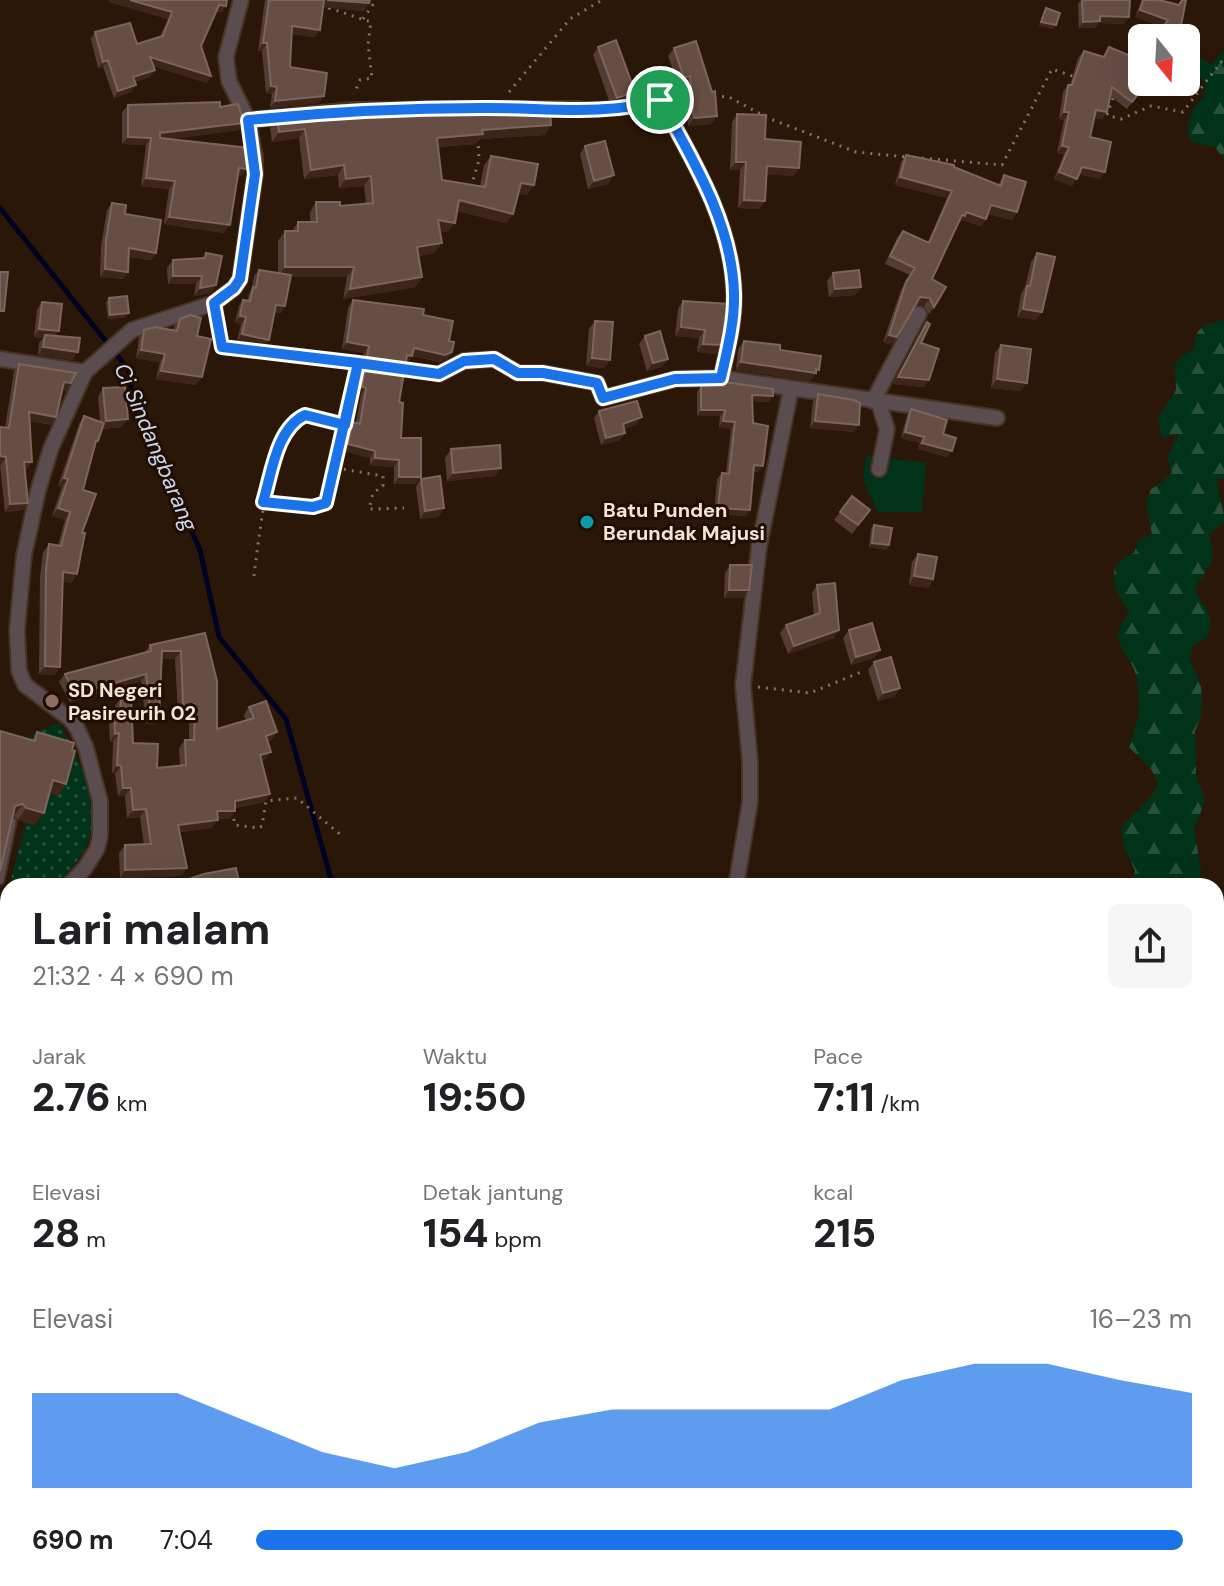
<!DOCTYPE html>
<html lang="id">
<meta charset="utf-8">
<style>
:root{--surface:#fff;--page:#f6f6f6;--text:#202124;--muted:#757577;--accent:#1a73e8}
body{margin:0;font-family:"DM Sans",sans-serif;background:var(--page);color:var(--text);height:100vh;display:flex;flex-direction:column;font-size:30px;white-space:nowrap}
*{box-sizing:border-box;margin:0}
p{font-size:26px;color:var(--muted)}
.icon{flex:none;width:44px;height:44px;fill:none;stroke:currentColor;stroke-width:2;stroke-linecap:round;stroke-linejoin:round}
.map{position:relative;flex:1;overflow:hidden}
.side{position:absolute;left:0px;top:878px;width:1224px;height:708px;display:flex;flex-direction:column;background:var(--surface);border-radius:24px 24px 0 0;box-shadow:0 8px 32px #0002}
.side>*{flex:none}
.needle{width:52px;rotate:162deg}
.buttons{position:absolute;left:1128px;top:24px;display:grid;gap:16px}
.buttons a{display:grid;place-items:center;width:72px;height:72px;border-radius:12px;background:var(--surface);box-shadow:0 8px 32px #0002;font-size:40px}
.pin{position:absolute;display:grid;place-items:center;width:68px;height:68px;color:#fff;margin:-34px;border:4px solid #fff;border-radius:50%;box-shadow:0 2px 8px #0007}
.round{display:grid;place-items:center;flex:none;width:84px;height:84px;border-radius:12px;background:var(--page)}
.head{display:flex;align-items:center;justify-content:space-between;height:136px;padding:0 32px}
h1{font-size:44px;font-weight:800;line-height:60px}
.metrics{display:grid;grid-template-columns:repeat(3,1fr);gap:12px;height:136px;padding:8px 32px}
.metrics div{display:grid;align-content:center}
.metrics b{font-size:40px;font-weight:800}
.metrics small{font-size:22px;font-weight:400}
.metrics p{font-size:22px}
.chart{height:224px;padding:16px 32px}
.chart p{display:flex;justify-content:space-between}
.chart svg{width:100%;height:144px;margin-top:8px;fill:var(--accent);opacity:.7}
ul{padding:0 32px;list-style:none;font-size:26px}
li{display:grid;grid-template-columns:128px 96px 1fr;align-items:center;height:60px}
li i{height:20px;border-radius:10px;background:var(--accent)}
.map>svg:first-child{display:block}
.grass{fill:url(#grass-dots)}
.forest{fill:url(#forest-firs)}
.garden{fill:#00331a}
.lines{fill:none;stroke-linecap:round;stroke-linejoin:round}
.stream{stroke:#000221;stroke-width:5}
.lane-casing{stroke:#473425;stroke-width:11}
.street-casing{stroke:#473425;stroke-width:18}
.path{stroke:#847265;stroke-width:3;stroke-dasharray:2 6;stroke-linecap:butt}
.lane{stroke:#5a4c4f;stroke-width:7}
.street{stroke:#5a4c4f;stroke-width:14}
.wall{fill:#553c33}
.shaded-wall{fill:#3d251a}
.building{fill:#664e45;stroke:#7c655c;stroke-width:2}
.route-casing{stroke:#fff;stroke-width:16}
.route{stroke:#1a73e8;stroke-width:10}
.culture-dot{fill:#0f9aa8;stroke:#210e01;stroke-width:3}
.education-dot{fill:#8d6e63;stroke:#210e01;stroke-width:3}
.labels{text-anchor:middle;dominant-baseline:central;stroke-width:6;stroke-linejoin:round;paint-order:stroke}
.poi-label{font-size:20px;font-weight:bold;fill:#f3e4da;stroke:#210e01;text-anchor:start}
.water-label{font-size:22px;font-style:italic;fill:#c7d8f2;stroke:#210e01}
</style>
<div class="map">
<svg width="1224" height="1586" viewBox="0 0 1224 1586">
<defs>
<pattern id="grass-dots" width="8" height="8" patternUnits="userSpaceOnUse" patternTransform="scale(2)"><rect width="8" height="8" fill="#00331a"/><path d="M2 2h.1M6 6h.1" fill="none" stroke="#26503b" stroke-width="1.8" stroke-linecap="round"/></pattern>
<pattern id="forest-firs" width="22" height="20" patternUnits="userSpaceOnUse" patternTransform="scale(2)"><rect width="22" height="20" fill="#00331a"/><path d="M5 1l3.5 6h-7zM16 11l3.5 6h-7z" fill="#26503b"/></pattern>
</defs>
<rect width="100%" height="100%" fill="#2b1707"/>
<path class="grass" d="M59 723C77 755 99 797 90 835 85 855 69 872 55 886H9L26 823 37 826 45 793 58 796 68 763 0 732 26 740 35 733Z"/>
<path class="forest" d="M1224 50V160L1215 147 1191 142C1184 128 1190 106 1204 98 1209 79 1199 76 1186 66V54L1194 52 1211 65Z
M1224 320V479H1217C1218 495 1224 506 1224 522L1209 535C1217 562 1210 566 1195 587 1202 611 1217 611 1207 638L1193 645 1190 659 1201 685 1202 703 1201 717 1195 731 1196 774 1205 801 1194 829 1201 870 1197 886H1131L1135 871 1123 843 1121 828C1134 811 1151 802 1158 782L1151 769 1129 747C1131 737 1136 727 1138 717 1140 707 1138 690 1137 680 1132 650 1103 644 1129 613 1115 590 1101 566 1134 553L1139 540 1152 534 1146 504 1151 489 1163 482 1172 472 1167 458 1178 434 1162 438 1158 418 1176 390C1176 365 1168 363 1194 349 1194 327 1205 324 1224 320Z"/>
<path class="garden" d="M866 455 926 463 922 512H878L863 480Z"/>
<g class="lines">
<path class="stream" d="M0 208 128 369 133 400 200 550 219 637 286 719 333 886
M581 1578 584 1586"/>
<defs>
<path id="lane" d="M0 880 12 822
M0 905 8 921"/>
<path id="street" d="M660 100C693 160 732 223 734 293 735 321 727 352 721 378
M248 120 352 110 580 109
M0 359 85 372
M439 374 464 361 494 359 518 373H543L597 383 603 398 675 379 721 378 997 418
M873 401 919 314
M878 401 887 429 879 469
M68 886 85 868 97 849 100 836V801L86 748 77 728 70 719 25 685 19 671 17 630 24 555 38 491 51 448 85 372 132 330 214 303 234 288 240 279 255 174V157L248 120 229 81 226 57 241 0
M736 886 750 802V761L743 685 759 547 791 389
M0 973 8 960
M0 1574 8 1576
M25 1578 66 1581 88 1586
M735 1578 739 1586
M1076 1578 1079 1586
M920 1586 930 1578
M1102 1586 1113 1578"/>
</defs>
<use href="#lane" class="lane-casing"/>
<use href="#street" class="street-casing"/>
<path class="path" d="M330 0 329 8 371 22 368 44 372 78 360 80 354 94
M363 19 376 0
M509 92 570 19 602 0
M714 96 729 97 768 118 856 152 906 157
M1113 98 1107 115 1121 119 1151 106 1183 112 1221 62 1224 63
M596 110 644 105
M922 158 1002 165 1052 69 1075 77
M471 187 479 160 478 139
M217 318 222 347 364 364
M403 369 423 372
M336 468 383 476V486L373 493 369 509 404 508
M263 502 313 507 326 503 358 363
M254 576C258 544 269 441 294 421 297 418 301 417 305 415L353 426
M758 687 810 693 861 672
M232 811 235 825 259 828 262 826 266 801 297 798 342 836
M0 1277H8
M522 1586 524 1578"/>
<use href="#lane" class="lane"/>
<use href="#street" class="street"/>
</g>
<path class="wall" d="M111 0H227L222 12H216L201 46 207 83 153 66 155 70 150 77 135 82 131 92 114 98 103 67 98 68 91 39 95 32 137 44 160 36 168 19 109 2Z
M264 0H370L364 11 323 7 315 37 291 34 290 67 319 103 270 108 272 94 266 93 262 51H258L265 0Z
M1081 0H1130L1124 24 1099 23 1095 28H1079L1078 4Z
M1142 0H1159L1163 27 1135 17Z
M598 47 629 100 611 106 593 55Z
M1109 47 1147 82 1127 109 1110 96 1107 112 1102 119 1094 118 1090 137 1100 179 1079 174 1072 186 1054 179 1064 154 1057 153 1064 120 1059 119 1063 92 1068 85H1070L1078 58 1084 51 1103 57Z
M674 48 712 92 717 116 711 124 688 126 684 85 679 87 668 56Z
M1148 82H1181L1171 96Z
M128 105 220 107 239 130 170 139 241 176H237L224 233 164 224 169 189 141 186 146 145 122 144V112Z
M737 114 799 168 793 176 767 174 765 201 759 209 738 208 740 170H730L732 122Z
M277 118 551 125 545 135 479 139 476 144 438 147 442 180 480 186 484 165 491 156 527 195 518 193 513 214 506 223 457 211 448 232 440 231 435 253 418 256 422 277 415 287 343 299 347 277H291L285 306 281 313 275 312 264 346 237 341 241 324 235 322 239 306 243 300 247 301 249 294 252 288 254 276 259 270 278 273V241L285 231H292L298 222H310V212L316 202 340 206 366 204 364 186 339 188 338 175 304 179 299 138 272 142 270 128Z
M585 146 608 184 588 189 580 154Z
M906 155 954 167 998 185 1004 175 1017 212 1012 220 988 214 986 219 981 226 962 220 958 223 932 279 934 307 929 314 924 306 915 305 891 345 883 342 901 290 910 275 885 264 897 238 903 231 928 242 947 198 895 185 901 162Z
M112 203 125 214 156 253 151 260 129 257 128 272 123 279 100 277 101 246 107 210Z
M206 253 216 285 211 293 194 296 196 284H168L167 268 173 260 202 258Z
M1037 253 1036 320 1017 317 1021 294 1025 287 1031 262Z
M833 273 861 287 855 295 829 297 827 281Z
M109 298 126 317 108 319 106 302Z
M353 300 423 315 449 341 452 352 447 359 440 362 412 356 407 363H406L399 402 401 438 421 477 416 484H394V467L370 465V458L343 451 348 429 353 422 356 423 361 395 357 394 364 353 342 349 348 308Z
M683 301 722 345 716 354 697 352 699 338 675 336 678 309Z
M42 302 55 336 73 360 38 355 39 343 43 338 34 337 37 310Z
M180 319 197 336 196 385 156 379 160 362 136 358 139 338 144 330H173L174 327Z
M595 321 604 368 586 366 589 329Z
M927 322 921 343 924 387 893 384Z
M645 336 668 359 662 367 647 371 639 344Z
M744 341 780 350 814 378H812L810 381 736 370 738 349Z
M1001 345 1021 391 991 388 995 353Z
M19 364 66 391 62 390 51 425 30 421 27 469H25L28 503 23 510 5 512 0 465V427L5 428 14 371Z
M725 382 769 402 752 401 753 423 758 472 753 471 746 516 714 514 717 479 722 473H726L731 429 719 427 720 416H697V392L701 386H722Z
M103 388 122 427 102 429 95 446 83 490 82 533 77 574 71 583 62 581 60 667 54 675 39 674 40 577 43 552 49 544 58 545 65 520 52 516 62 487 58 486 79 424 84 416 100 421 98 397Z
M818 394 854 432 810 428 813 401Z
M911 409 943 434 947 457 918 449 920 443 901 438 907 415Z
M599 411 637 424 624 429 625 433 620 440 601 445 594 418Z
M451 449 496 476 447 481 445 458Z
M421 479 444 508 438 517 420 519 416 487Z
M852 496 870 510 852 534 834 520Z
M874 525 889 545 886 550 869 547 871 529Z
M918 554 933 579 928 588 909 585 912 562Z
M730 565 743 598H724L725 573Z
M817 585 834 638 788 654 780 633 786 625 814 615 812 593Z
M849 630 880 650 874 658 851 665 843 638Z
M205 633 217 729 246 720 244 715 249 707 277 732 271 740 268 741 265 760 261 761 264 802 235 808V811L229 819H218L212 828 180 832 187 868 181 876 120 878 119 853 125 845H144L140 817 127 818 125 796H118L115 774 112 773 113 741 110 742 109 724 115 716V706L121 698 133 743 157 768 180 765 179 748 185 740H189V712L178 713 175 659H162L154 724H146L141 681 70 702 59 682 65 674 144 653 150 645Z
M874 662 895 696 878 701 868 670Z
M37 732 66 784 58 796 49 793 35 825 18 820 14 816H13L32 740Z
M188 1578H247L242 1586H189Z
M282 1578H315L310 1585 304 1586H284Z"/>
<path class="shaded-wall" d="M111 0H130L172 12 168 19 109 2Z
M324 0 369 3 364 11 319 7Z
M219 5 226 6 222 12 214 11Z
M1140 10 1168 20 1163 27 1135 17Z
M1100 16 1129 17 1124 24 1099 23 1095 28H1079L1083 22Z
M1041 22 1056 25 1053 29 1038 26Z
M292 26 320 30 315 37 287 33Z
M263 43H267L262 51H258Z
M150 57 211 76 207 83 146 64Z
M108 60 103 67 98 68 103 62Z
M155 70 150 77 128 84 133 77Z
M690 76 684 85 679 87 684 78Z
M136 85 131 92 114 98 118 91Z
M271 86 277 87 272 94 266 93Z
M635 92 629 100 611 106 617 98Z
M324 96 319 103 270 108 275 101Z
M1096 110 1107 112 1102 119 1091 117Z
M1064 112H1069L1064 120 1059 119Z
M717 116 711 124 688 126 694 118Z
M244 123 239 130 155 141 160 133Z
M551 125 545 135 479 139 476 144 430 147 437 138 482 130Z
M305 129 299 138 272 142 279 132Z
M128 137 151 138 146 145 122 144Z
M1062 146 1069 147 1064 154 1057 153Z
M736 162H746L740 170H730Z
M344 165 338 175 304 179 311 170Z
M767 166 799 168 793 176 762 174Z
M1082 167 1105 172 1100 179 1077 174Z
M239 168 247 169 241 176 233 175Z
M1059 172 1077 179 1072 186 1054 179Z
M614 175 608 184 588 189 594 181Z
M371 176 364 186 339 188 346 179Z
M900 177 952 191 947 198 895 185Z
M146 178 175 181 169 189 141 186Z
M521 183 534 185 527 195 514 193Z
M459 200 513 214 506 223 452 210Z
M744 200 765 201 759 209 738 208Z
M991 205 1017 212 1012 220 985 213Z
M966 212 986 219 981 226 962 220 959 223 957 222 962 215Z
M169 217 230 225 224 233 164 224Z
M438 220 455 223 448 232 432 230Z
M442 243 435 253 410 257 417 247Z
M129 248 156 253 151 260 124 256Z
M285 267H354L347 277H278Z
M105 269 128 272 123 279 100 277Z
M173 276H202L196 284H168Z
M422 277 415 287 343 299 350 289Z
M216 285 211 293 194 296 200 288Z
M861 287 855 295 829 297 835 289Z
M920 297 930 298 924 306 914 305Z
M276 305 285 306 281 313 271 311Z
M1023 309 1042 312 1036 320 1017 317Z
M129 313 126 317 108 319 110 315Z
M240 316 246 317 241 324 235 322Z
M681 327 705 330 699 338 675 336Z
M39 329 59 331 53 339 45 335 43 338 34 337Z
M242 334 269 340 264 346 237 341Z
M889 335 897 337 891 345 883 342Z
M347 342 369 346 364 353 342 349Z
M703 344 722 345 716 354 697 352Z
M43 347 78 352 73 360 38 355Z
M414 348 452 352 447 359 440 362 409 355Z
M141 350 165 354 160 362 136 358Z
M407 355 412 356 407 363 402 362Z
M592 358 610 360 604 368 586 366Z
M668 359 662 367 647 371 653 363Z
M741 362 816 369 819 370 810 381 736 370Z
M161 371 202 377 196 385 156 379Z
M898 377 929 380 924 387 893 384Z
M997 379 1027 383 1021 391 991 388Z
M64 382 71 383 66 391 58 390Z
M362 387 366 388 361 395 357 394Z
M752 395 773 396 769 402 748 401Z
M701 410H725L720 416H697Z
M29 412 56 417 51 425 24 420Z
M642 417 637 424 618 431 623 424Z
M128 419 122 427 100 429 106 421Z
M723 421 735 422 731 429 719 427Z
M815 421 859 425 854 432 810 428Z
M905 432 924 437 920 443 901 438Z
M625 433 620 440 601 445 606 438Z
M922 443 952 451 947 457 918 449Z
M348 444 375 451 370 458 343 451Z
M0 456 6 457 1 465H0Z
M375 458 399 460 394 467 370 465Z
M24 462H32L27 469 19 470Z
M754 465 763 466 758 472 750 471Z
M501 468 496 476 447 481 453 473Z
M399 477H421L416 484H394Z
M64 478 68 479 62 487 58 486Z
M28 503 23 510 5 512 10 504Z
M58 508 70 512 65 520 52 516Z
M444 508 438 517 420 519 425 511Z
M718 508 750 510 746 516 714 514Z
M872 543 889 545 886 550 869 547Z
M63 572 77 574 71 583 57 580Z
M914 576 933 579 928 588 909 585Z
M729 590H749L743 598H724Z
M839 630 834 638 788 654 794 646Z
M880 650 874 658 851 665 856 657Z
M162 651H181L175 659H157Z
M45 666 60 667 54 675 39 674Z
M146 674 141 681 70 702 75 694Z
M900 688 895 696 878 701 883 693Z
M195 704 189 712 178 713 183 705Z
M151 716H159L154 724H146Z
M277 732 271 740 261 744 266 736Z
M119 733 113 741 110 742 115 734Z
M271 752 265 760 254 763 260 755Z
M117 765 121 766 115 774 112 773Z
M53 780 66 784 58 796 45 792Z
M123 788H131L125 796H118Z
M270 794 264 802 229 809 235 801Z
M23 804 14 816 7 818 15 806Z
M26 808 44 813 35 825 18 820Z
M146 809 140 817 127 818 133 810Z
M217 811H235L229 819H212Z
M218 820 212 828 172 833 178 825Z
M187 868 181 876 120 878 125 870Z
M0 1218H8V1226H0Z
M0 1332H8V1339H0Z
M0 1557H8V1558L4 1564H0Z
M309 1578H315L310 1585 287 1586 290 1582Z
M247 1579 242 1586H217Z"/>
<path class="building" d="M130 0H227L226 6 219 5 201 46 211 76 150 57 155 70 133 77 136 85 118 91 108 60 103 62 95 32 130 23 137 44 163 36 172 12Z
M269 0H324L320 30 292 26 290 67 327 73 324 96 275 101 277 87 271 86 267 43H263Z
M327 0H370L369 3Z
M1082 0H1130L1129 17 1100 16V21L1083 22Z
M1143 0H1159L1179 5 1182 0H1186L1180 31 1175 38H1155L1168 20 1140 10Z
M1046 8 1060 13 1056 25 1041 22Z
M616 40 635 92 617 98 598 47Z
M696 41 712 92 715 91 717 116 694 118 690 76 684 78 674 48Z
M1109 47 1140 60 1142 57V82H1147L1132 102 1112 87 1107 112 1096 110 1090 137 1111 142 1105 172 1082 167 1077 179 1059 172 1069 147 1062 146 1069 112H1064L1068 85H1072L1084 51 1104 57Z
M1165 82H1181L1176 89Z
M220 102V107L238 104 244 123 160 133V138L249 148 247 169 239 168 230 225 169 217 175 181 146 178 151 138 128 137V105Z
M550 109 551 125 482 130 483 134 437 138 442 180 485 187 491 156 538 164 534 185 521 183 513 214 459 200 455 223 438 220 442 243 417 247 422 277 350 289 354 267H285V231H298V222H317L316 202H340V206L373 203 371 176 346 179 344 165 311 170 305 129 279 132 277 118 359 110Z
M737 114 766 115 765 139 801 142 799 168 767 166 765 201 744 200 746 162H736Z
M605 141 614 175 594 181 585 146Z
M906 155 954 165V167L1001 186 1004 175 1026 182 1017 212 991 205 986 219 966 212 965 216 962 215 932 279 946 287 934 307 930 298 920 297 897 337 889 335 906 282 915 268 890 256 903 231 929 243 952 191 900 177Z
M112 203 126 205 125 214 161 220 156 253 129 248 128 272 105 269 106 239Z
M206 253 222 256 216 285 200 288 202 276H173V260L205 258Z
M1037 253 1055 257 1042 312 1023 309 1027 286H1030Z
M259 270 291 275 285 306 276 305 269 340 242 334 246 317 240 316 243 300 250 301 253 287 256 288Z
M859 270 861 287 835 289 833 273Z
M0 272H8L4 311H0Z
M127 296 129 313 110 315 109 298Z
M353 300 424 309 423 315 453 321 449 341 454 342 452 352 445 355 414 348 412 356 407 355 399 402 403 403 401 438H421V477H399V460L375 458V451L348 444 353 422 360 424 366 388 362 387 369 346 347 342Z
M683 301 729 304 722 345 703 344 705 330 681 327Z
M42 302 62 304 59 331 39 329Z
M190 315 201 318 197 336 211 339 202 377 161 371 165 354 141 350 144 330 155 327 177 331 180 319Z
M595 321 613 322 610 360 592 358Z
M927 322 930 324 921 343 939 349 929 380 898 377Z
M660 331 668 359 653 363 645 336Z
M45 335 80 338 78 352 43 347Z
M744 341 780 345V350L821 356 819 370 816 369V373L741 362Z
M1001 345 1031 349 1027 383 997 379Z
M19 364 76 373 71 383 64 382 56 417 29 412 32 462H24L28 503 10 504 6 457 0 456V427L9 428Z
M725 382 773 389V396L752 395 753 423 768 426 763 466 754 465 750 510 718 508 722 473 729 474 735 422 723 421 725 410H701V386H724Z
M125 387 128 419 106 421 103 388Z
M818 394 854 400 860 403 859 425 815 421Z
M637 401 642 417 623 424 625 433 606 438 599 411Z
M911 409 947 420 943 434 956 438 952 451 922 443 924 437 905 432Z
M84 416 104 423 98 441H96L83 490 96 494 82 533H85L77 574 63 572 60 667 45 666 46 569 49 544 61 546 70 512 58 508 68 479 64 478Z
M500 445 501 468 453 473 451 449Z
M440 476 444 508 425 511 421 479Z
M852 496 870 510 858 525 840 512Z
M874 525 892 528 889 545 872 543Z
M918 554 937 557 933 579 914 576Z
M730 565H752L749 590H729Z
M835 583 839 630 794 646 786 625 820 613 817 585Z
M872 623 880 650 856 657 849 630Z
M205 633 217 681V729L254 718 249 707 266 701 277 732 266 736 271 752 260 755 270 794 235 801V811H217L218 820 178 825 187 868 125 870V845L151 844 146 809 133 810 131 788H123L121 766 117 765 119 733 115 734 114 716H120L121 698H131L133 743 158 744 157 768 186 765 185 740H194L195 704 183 705 181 651H162L159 716H151L146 674 75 694 65 674 151 651 150 645Z
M891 657 900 688 883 693 874 662Z
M0 731 35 741 37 732 74 743 72 750 75 751 66 784 53 780 44 813 26 808 23 804 15 806 0 871Z
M236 868 240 886H168L204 874Z
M19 880 35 882 34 886H18Z
M8 983V1218H0V995Z
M0 1309H8V1332H0Z
M0 1538H8V1557H0Z
M7 1577 8 1578H27L30 1580 29 1586H6Z
M195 1578H247V1579L217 1586H196Z
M290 1578H309L290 1582Z
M326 1578H372L376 1586H324L322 1579Z
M434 1578H458L463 1586H433L430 1580Z"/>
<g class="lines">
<defs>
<path id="route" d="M660 100C603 117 541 107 482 108 402 108 327 112 248 120L255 174 240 279 234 288 214 303 222 347 358 363 326 503 313 507 263 502C272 473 276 429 305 415L345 425 358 363 439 374 464 361 494 359 518 373H543L597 383 603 398 675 379 721 378C727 351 735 321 734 293 732 223 693 160 660 100"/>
</defs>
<use href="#route" class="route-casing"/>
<use href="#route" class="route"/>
</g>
<circle class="culture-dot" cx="587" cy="522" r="8"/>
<circle class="education-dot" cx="52" cy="701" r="8"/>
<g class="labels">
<g class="poi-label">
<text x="603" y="510">Batu Punden<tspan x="603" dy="23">Berundak Majusi</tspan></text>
<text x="68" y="690">SD Negeri<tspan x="68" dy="23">Pasireurih 02</tspan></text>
</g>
<g class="water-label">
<text transform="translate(156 447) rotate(67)">Ci Sindangbarang</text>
</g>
</g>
</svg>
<div class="buttons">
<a><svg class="needle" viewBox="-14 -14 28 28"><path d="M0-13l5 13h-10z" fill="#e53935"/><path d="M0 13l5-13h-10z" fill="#757577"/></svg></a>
</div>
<div class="pin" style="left:660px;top:100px;background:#1e9e55"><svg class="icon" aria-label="arrive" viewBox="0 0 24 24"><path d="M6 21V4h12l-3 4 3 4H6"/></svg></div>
<section class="side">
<div class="head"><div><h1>Lari malam</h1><p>21:32 · 4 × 690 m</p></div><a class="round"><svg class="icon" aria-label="share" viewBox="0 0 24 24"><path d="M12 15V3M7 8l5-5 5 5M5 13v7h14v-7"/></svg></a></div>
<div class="metrics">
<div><p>Jarak</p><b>2.76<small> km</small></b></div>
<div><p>Waktu</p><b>19:50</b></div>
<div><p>Pace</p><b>7:11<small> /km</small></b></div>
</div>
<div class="metrics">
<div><p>Elevasi</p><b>28<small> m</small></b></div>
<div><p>Detak jantung</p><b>154<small> bpm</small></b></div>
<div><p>kcal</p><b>215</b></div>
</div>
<div class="chart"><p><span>Elevasi</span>16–23 m</p>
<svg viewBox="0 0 160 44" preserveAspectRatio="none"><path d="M0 44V15L10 15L20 15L30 24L40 33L50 38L60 33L70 24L80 20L90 20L100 20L110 20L120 11L130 6L140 6L150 11L160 15V44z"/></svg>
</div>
<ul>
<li><b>690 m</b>7:04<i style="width:99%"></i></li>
</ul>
</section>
</div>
